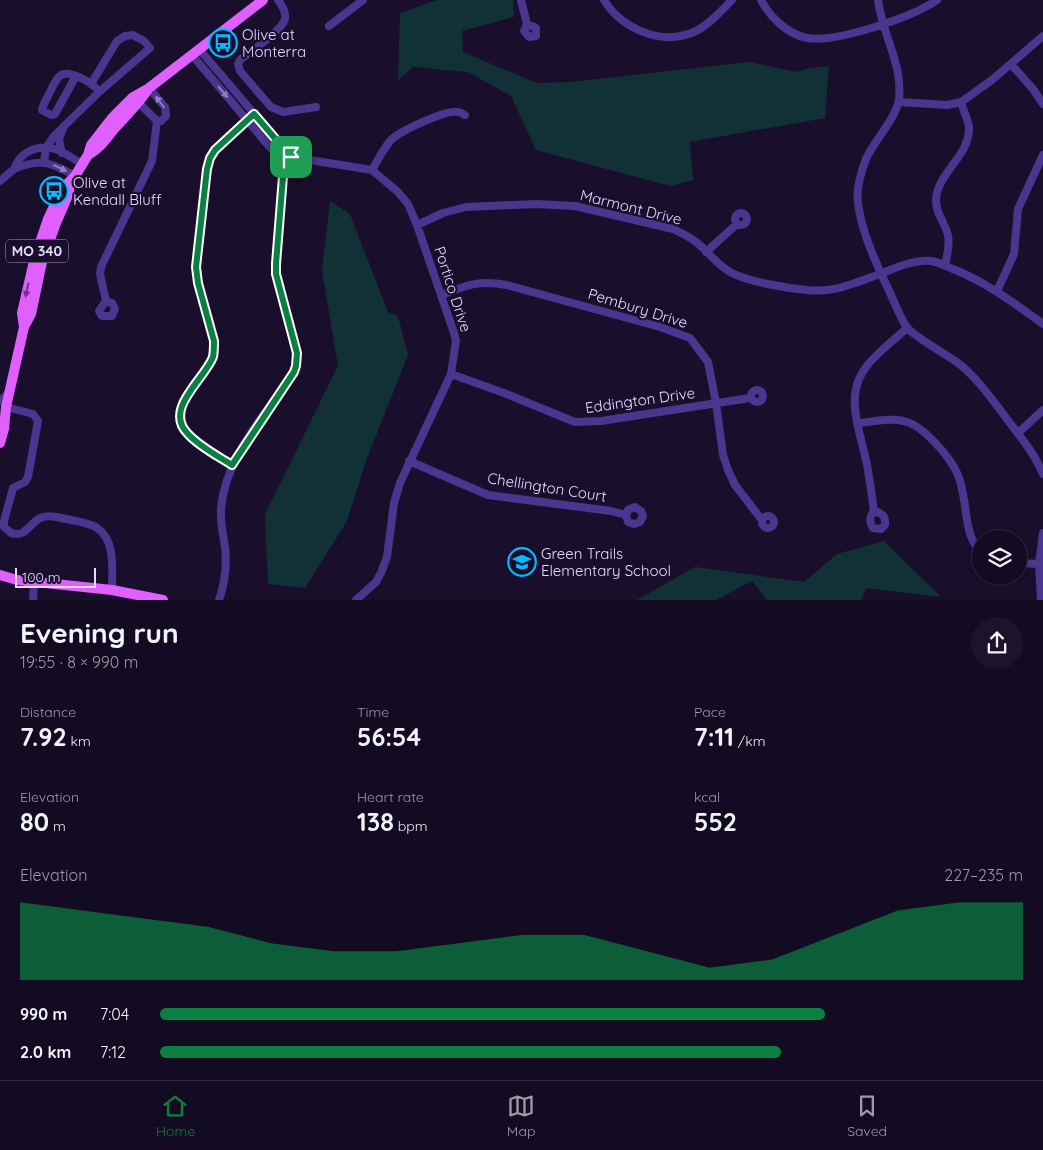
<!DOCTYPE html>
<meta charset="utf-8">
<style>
:root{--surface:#130b21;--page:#1c142a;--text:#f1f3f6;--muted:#9d9ba5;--line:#322b3f;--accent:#0b8043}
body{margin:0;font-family:Quicksand,sans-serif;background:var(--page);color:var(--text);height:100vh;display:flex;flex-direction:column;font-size:19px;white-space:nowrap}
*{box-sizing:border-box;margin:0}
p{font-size:16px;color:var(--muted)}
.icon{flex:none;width:28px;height:28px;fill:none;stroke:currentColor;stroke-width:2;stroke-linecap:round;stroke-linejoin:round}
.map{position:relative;height:600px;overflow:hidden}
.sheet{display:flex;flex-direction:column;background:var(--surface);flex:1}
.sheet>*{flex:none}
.buttons{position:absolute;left:972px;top:530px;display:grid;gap:10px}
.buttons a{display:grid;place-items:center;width:55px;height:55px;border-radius:50%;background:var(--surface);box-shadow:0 1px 4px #0004,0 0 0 1px var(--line);font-size:25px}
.scale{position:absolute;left:15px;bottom:12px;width:81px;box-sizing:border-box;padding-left:5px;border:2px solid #e4d9ff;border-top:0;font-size:14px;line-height:18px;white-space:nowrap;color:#e4d9ff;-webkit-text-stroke:4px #190f2c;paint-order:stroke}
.pin{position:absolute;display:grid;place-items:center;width:42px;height:42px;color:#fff;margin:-21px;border-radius:10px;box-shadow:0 2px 8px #0006}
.round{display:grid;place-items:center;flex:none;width:52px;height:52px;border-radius:26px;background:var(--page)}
.head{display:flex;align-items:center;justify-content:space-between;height:85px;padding:0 20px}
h1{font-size:28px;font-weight:700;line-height:38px}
.figures{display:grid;grid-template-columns:repeat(3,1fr);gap:8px;height:85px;padding:5px 20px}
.figures div{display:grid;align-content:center}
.figures b{font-size:25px;font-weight:700}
.figures small{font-size:14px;font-weight:400}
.figures p{font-size:14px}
.chart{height:140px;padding:10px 20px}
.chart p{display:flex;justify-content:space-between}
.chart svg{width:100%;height:90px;margin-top:5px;fill:var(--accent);opacity:.7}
ul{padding:0 20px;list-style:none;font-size:16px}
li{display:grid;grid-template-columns:80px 60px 1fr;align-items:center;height:38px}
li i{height:12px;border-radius:6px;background:var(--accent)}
.dock{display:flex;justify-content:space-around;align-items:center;height:70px;border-top:1px solid var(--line);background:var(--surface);font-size:14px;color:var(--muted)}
.dock a{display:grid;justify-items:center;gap:2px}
.dock .active{color:var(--accent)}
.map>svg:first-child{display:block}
.green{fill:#113136}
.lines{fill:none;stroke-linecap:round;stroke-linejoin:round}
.minor{stroke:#49368e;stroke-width:8}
.major{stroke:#df60ff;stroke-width:10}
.oneway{fill:#8f7fc1}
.oneway2{fill:#72338b}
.route-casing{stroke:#fff;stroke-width:10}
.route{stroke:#0b8043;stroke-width:6}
.labels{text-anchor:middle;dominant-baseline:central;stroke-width:4.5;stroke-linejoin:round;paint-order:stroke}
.shield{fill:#190f2c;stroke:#a79cc0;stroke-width:1}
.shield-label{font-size:14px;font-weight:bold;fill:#e4d9ff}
.poi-label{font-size:15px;fill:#e4d9ff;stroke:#190f2c;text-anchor:start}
.street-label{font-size:15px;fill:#e4d9ff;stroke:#190f2c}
</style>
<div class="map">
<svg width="1043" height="600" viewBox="0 0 1043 600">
<rect width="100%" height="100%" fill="#190f2c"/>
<path class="green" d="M437 0H513L514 17 462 31 463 52 537 83 571 82 749 62 796 72 810 68 829 66 825 118 690 142 693 180 670 186 536 150 511 96 468 72 413 67 398 80 400 13Z
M330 201 350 214 388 312 398 316 408 355 366 461 347 521 305 588 268 584 265 514 338 366 322 270Z
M884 541 941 597 866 588 861 600H767L752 581 716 600H637L695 567 804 582 837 554Z"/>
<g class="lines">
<path class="minor" d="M278 0C282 6 286 11 285 19 282 31 251 51 240 60L238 64 240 71 271 107 283 112 316 107
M521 0 527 24 524 31 529 37 536 36V28L527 24
M604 0C622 29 661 46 694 32 709 25 720 12 732 0
M761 0C770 17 787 34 807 38 836 43 913 17 937 0
M878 0C882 34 903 64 899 99 897 117 874 141 866 159 861 172 856 189 858 203 862 235 878 267 891 295 896 306 900 317 906 326 912 336 950 356 962 366 978 380 988 394 1001 411 1016 432 1033 450 1043 474
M329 26 363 0
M199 49 291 157 372 170 398 192 408 204 417 225 454 333 456 341 451 374 400 483 394 503 387 557 381 573 376 582 356 600
M192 55 284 164
M1011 64 1033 89 1043 104
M76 76 55 114 51 115 42 110C43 104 47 98 50 92 53 86 56 78 61 75 70 70 88 81 95 87
M899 102 947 105 961 102 992 80 1043 36
M139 103 157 121H161L166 116 165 107 149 88
M62 153 59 140 63 128
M44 162 46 148 54 136 99 92 150 48 144 41 133 35 125 36 117 41 91 84
M372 170C378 160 383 149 391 140 400 131 445 110 458 112 461 112 463 114 465 115
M75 176C51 162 40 158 14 169 20 152 37 144 55 149 64 152 74 159 82 164
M0 181 14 169
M735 219a6 6 0 1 1 12 0a6 6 0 1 1-12 0Z
M417 225 443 213 466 207 536 204 575 206 673 229C681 233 689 236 696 242 708 251 716 264 730 272 748 282 786 288 807 290 834 293 855 283 880 274 895 268 915 259 931 261 938 262 946 266 953 269 986 282 1014 303 1043 324
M706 252 737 224
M945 265C947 256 950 246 948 235 945 223 935 212 936 199 938 172 970 156 969 127 968 119 963 110 961 102
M997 291 1014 254 1018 209 1043 155
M442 295C467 285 478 280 507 285L660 327 690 338 708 362 716 403 723 455 728 470 735 485 762 520
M106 301 112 303 115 309 112 316H102L99 311 106 301 100 274 101 267 152 161 157 121
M451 374 504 393 575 422 601 421 750 398
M751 396a6 6 0 1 1 12 0a6 6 0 1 1-12 0Z
M0 401 10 392
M6 407 33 414 38 421 28 477 25 482 13 488 4 521V527L11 533C25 538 29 524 40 518 50 514 61 518 71 520 80 522 90 523 97 528 116 540 112 571 112 590
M858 423C873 422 892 417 907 422 924 427 950 457 957 473 961 481 962 490 964 499 967 517 967 539 981 552
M1018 433 1043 410
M409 461 488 495 611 511 626 515 628 510 635 507 641 511 643 516 640 522 634 524 628 522 626 515
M232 465C218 456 200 447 188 434 163 410 204 380 213 357 214 352 214 346 214 341L198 283 197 267 207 169 210 158 215 150 254 114
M874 511C869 517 869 522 873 528L881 529 885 525C886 516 882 513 874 511 872 496 870 481 867 465 862 437 846 402 861 375 868 360 894 340 907 328
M762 522a6 6 0 1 1 12 0a6 6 0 1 1-12 0Z
M1019 563 1039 564
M33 600 34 582
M219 600C225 583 227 566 225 547 223 534 220 522 221 509 225 459 263 417 290 377L296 366 297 353 276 274 275 264 284 164 291 157
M1041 600 1039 564 1043 533"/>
<path class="major" d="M88 155C101 148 107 137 116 127 127 115 138 104 147 91
M24 327 22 313 35 257 48 219 62 189 75 176 88 155 91 145 112 118 133 97 149 88 263 0
M0 443 4 429 6 407 24 327 31 314 42 262 56 223 69 193 70 181
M0 575 17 580 112 590 163 600"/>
</g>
<defs><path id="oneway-solid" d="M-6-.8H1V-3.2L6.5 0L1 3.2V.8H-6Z" transform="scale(1.25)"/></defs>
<g class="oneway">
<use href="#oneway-solid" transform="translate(223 92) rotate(50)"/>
<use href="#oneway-solid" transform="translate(160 102) rotate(-127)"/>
<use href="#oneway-solid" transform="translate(60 168) rotate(25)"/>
</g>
<use class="oneway2" href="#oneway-solid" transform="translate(27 290) rotate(102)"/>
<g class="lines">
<defs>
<path id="route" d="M254 114 291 157 284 164 276 264V274L297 353 296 366 294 372 232 465C218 456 200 447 188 434 163 409 204 380 213 357 214 352 214 346 214 341L198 283 196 267 207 169 210 158 215 150Z"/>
</defs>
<use href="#route" class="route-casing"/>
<use href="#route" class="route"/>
</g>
<defs>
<symbol id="bus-ring" viewBox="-11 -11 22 22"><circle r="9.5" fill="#190f2c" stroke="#05bbff" stroke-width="1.5"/><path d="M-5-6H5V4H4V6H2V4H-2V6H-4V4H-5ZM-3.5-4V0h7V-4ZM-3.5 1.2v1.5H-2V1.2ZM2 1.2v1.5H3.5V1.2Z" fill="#05bbff"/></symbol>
<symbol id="school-ring" viewBox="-11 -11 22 22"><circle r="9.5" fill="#190f2c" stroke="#05bbff" stroke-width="1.5"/><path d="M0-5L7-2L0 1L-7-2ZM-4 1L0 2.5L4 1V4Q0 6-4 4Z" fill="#05bbff"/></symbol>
</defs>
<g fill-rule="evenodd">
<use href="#bus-ring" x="207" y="27" width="32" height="32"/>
<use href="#bus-ring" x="38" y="175" width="32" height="32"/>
<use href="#school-ring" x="506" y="546" width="32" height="32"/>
</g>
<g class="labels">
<rect class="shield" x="6" y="239.5" width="62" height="23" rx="4"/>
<g class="shield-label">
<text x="37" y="251">MO 340</text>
</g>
<g class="poi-label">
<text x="242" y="34">Olive at<tspan x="242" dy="17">Monterra</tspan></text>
<text x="73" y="182">Olive at<tspan x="73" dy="17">Kendall Bluff</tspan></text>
<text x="541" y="553">Green Trails<tspan x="541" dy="17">Elementary School</tspan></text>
</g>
<g class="street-label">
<text transform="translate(631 207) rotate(14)">Marmont Drive</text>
<text transform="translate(453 289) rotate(72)">Portico Drive</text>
<text transform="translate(638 308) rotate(17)">Pembury Drive</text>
<text transform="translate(640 400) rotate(-8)">Eddington Drive</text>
<text transform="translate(547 487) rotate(9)">Chellington Court</text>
</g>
</g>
</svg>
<div class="buttons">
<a><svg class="icon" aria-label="layers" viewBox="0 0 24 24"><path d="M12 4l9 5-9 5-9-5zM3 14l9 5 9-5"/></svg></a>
</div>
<div class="scale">100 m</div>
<div class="pin" style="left:291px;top:157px;background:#1e9e55"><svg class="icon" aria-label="arrive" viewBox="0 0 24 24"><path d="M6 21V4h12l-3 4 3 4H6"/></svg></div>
</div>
<section class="sheet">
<div class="head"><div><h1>Evening run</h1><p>19:55 · 8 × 990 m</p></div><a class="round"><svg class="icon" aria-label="share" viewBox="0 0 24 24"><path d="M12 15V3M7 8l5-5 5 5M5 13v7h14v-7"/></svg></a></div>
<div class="figures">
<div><p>Distance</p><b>7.92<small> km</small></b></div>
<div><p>Time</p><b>56:54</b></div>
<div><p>Pace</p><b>7:11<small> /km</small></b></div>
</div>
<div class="figures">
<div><p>Elevation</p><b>80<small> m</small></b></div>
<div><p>Heart rate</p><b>138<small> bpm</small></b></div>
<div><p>kcal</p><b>552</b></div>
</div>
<div class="chart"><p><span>Elevation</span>227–235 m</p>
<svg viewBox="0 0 160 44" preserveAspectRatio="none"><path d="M0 44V6L10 10L20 14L30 18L40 26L50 30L60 30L70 26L80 22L90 22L100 30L110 38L120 34L130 22L140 10L150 6L160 6V44z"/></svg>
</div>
<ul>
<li><b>990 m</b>7:04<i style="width:77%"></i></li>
<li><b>2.0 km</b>7:12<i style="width:72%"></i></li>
</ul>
</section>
<nav class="dock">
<a class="active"><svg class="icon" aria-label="home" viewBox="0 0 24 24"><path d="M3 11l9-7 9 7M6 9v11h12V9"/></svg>Home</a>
<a><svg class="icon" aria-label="map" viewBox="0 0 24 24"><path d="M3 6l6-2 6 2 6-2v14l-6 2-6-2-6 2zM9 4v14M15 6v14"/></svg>Map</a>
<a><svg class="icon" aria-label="saved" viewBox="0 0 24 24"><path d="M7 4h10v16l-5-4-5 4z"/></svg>Saved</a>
</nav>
